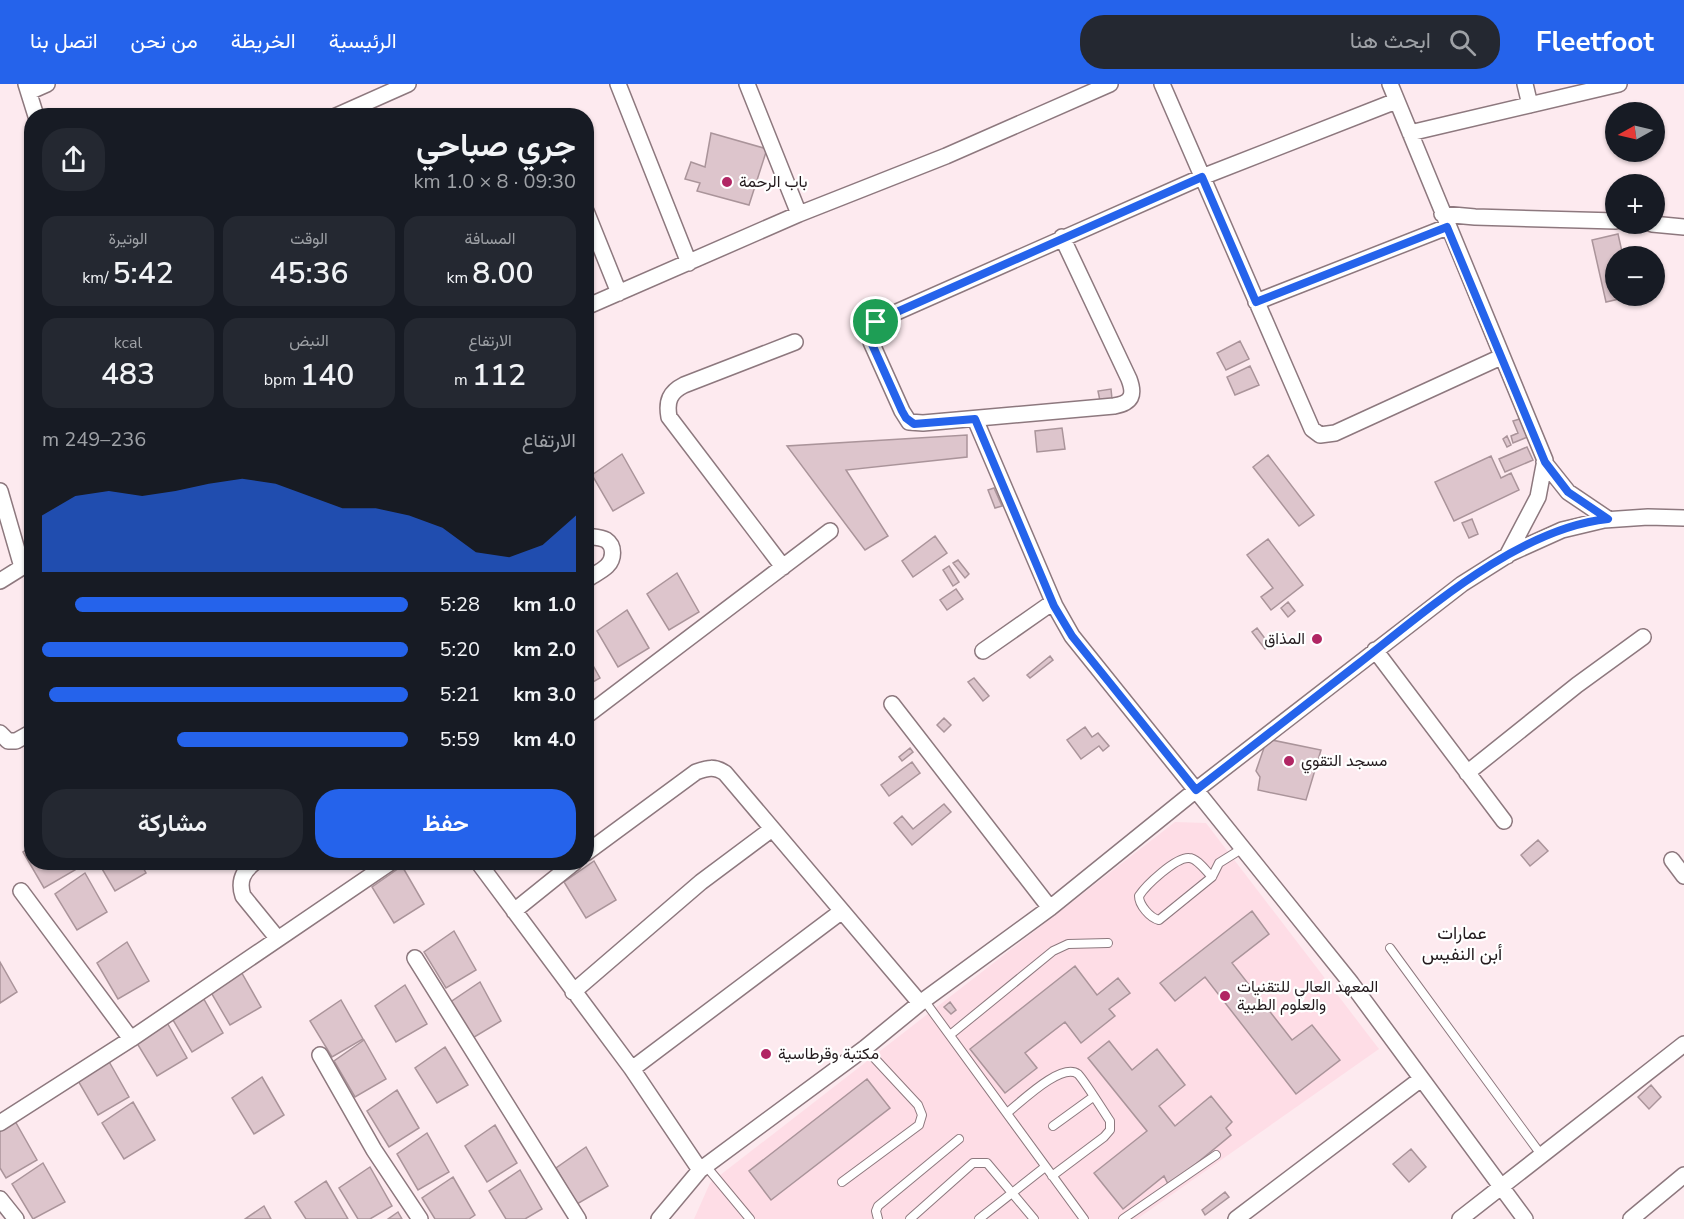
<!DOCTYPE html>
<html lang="ar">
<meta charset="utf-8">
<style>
:root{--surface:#171b24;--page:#242831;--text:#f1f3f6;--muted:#9ea1a6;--accent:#2563eb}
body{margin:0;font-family:"Nunito Sans",Vazirmatn,sans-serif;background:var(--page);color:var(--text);direction:rtl;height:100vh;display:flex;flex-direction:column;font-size:22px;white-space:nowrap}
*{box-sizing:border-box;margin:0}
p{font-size:20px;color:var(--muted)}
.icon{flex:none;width:33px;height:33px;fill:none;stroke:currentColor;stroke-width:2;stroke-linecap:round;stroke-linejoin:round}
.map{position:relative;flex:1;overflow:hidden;direction:ltr}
.side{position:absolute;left:24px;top:24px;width:570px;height:762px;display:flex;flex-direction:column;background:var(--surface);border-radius:24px;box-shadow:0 2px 4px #0004;direction:rtl}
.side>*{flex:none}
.needle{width:39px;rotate:262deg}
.buttons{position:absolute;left:1605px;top:18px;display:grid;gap:12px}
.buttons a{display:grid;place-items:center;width:60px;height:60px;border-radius:50%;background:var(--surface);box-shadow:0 2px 4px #0004;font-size:30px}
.pin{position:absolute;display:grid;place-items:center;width:51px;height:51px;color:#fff;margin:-26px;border:3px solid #fff;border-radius:50%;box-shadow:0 2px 6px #0007}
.round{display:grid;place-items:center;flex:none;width:63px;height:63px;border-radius:24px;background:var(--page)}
.overview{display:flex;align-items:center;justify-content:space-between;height:102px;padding:0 18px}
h1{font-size:33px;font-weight:600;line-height:45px}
.stats{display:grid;grid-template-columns:repeat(3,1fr);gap:9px;height:102px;padding:6px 18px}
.stats div{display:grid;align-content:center;border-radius:15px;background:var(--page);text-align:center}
.stats b{font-size:30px;font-weight:600}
.stats small{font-size:16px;font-weight:400}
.stats p{font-size:16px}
.chart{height:168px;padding:12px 18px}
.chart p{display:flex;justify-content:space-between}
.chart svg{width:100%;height:108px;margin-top:6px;fill:var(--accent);opacity:.7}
.action{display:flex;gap:12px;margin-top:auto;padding:12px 18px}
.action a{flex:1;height:69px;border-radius:24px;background:var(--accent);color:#fff;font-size:24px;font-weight:600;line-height:69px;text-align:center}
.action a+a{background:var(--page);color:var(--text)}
ul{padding:0 18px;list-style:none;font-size:20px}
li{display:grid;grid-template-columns:96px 72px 1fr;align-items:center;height:45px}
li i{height:15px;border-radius:8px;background:var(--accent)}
header{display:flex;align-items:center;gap:36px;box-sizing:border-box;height:84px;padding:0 30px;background:var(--accent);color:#fff}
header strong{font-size:28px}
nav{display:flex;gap:33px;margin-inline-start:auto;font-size:21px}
.search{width:420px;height:54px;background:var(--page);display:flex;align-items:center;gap:15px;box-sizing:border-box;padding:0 21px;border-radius:24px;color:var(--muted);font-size:22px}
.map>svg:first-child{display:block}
.built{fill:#fedde6}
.building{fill:#ddc5cc;stroke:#aa949a;stroke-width:1.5}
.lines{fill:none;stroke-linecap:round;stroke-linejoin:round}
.service-casing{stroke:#8d787e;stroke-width:10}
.minor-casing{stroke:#8d787e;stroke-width:18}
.service{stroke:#fff;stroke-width:8}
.minor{stroke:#fff;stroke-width:15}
.route-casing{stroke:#fff;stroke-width:12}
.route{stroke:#2563eb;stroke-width:8}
.poi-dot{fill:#b12664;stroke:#fff;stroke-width:2}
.labels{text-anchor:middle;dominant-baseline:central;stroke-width:4.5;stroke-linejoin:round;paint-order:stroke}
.poi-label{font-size:16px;fill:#231a1d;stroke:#fff;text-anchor:start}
.neighbourhood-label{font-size:18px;fill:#231a1d;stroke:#fff}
</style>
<header>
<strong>Fleetfoot</strong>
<div class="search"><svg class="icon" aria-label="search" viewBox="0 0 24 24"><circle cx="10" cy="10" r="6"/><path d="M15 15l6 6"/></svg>ابحث هنا</div>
<nav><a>الرئيسية</a><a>الخريطة</a><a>من نحن</a><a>اتصل بنا</a></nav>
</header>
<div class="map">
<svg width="1684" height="1135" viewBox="0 0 1684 1135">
<rect width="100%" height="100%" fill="#fdeaef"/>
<path class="built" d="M1175 738 1206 739 1379 965 1137 1135H694L710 1099Z"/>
<path class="building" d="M711 49 767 65 749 121 697 107 700 99 685 95 691 78 705 83Z
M1618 150 1623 172H1616V212H1632L1606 218 1592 156Z
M1240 257 1249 275 1226 286 1217 269Z
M1250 282 1259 301 1235 311 1227 293Z
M1111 305 1112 315 1100 317 1098 307Z
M1523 334 1530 352 1513 359 1511 352 1518 349 1513 337Z
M1062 344 1065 365 1037 368 1035 347Z
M967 351V373L846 386 888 452 865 466 787 362Z
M1507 352 1511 361 1507 363 1503 355Z
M1527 363 1533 376 1505 388 1499 375Z
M622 370 644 409 613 427 592 391Z
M1268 371 1314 431 1299 442 1253 383Z
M1491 372 1501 394 1511 389 1519 406 1454 437 1435 398Z
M994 404 1002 422 995 424 988 406Z
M1472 435 1478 450 1469 454 1462 439Z
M935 452 947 469 913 493 902 477Z
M1268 455 1303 501 1271 526 1261 513 1273 504 1247 471Z
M958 476 969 490 965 494 953 479Z
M949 482 959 498 953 502 943 486Z
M677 489 699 528 669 546 647 510Z
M956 505 963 515 947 526 940 516Z
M1288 518 1295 527 1288 533 1281 524Z
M627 526 649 564 618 583 597 547Z
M1257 544 1270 561 1265 565 1252 548Z
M586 569 600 594 586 602Z
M1050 572 1053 576 1030 594 1027 591Z
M974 594 989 612 983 617 968 598Z
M944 634 951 641 944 648 937 641Z
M1085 643 1092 653 1098 649 1109 662 1103 667 1099 662 1081 675 1067 656Z
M1267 655 1321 666 1306 716 1258 706 1260 693 1256 687Z
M910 664 913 668 902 677 899 673Z
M912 678 920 689 889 712 881 701Z
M944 720 951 728 912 761 894 739 902 732 913 745Z
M1538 756 1548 767 1530 782 1521 771Z
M32 762V778H71L75 786 44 804 23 768Z
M594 777 616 816 586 834 564 798Z
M98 778H140L146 789 115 807Z
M402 782 424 820 394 839 372 803Z
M85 789 107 828 77 846 55 810Z
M1252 827 1269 850 1232 879 1292 956 1312 941 1340 976 1296 1010 1205 893 1175 917 1160 899Z
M454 847 476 886 446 904 424 868Z
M127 858 149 897 118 915 97 879Z
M0 878 17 908 0 919Z
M1075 882 1097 911 1118 894 1130 909 1109 925 1115 932 1081 959 1065 938 1025 969 1037 984 1005 1009 970 965Z
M239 884 261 923 230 941 209 905Z
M480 898 501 937 471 955 449 919Z
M405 901 427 940 396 958 375 922Z
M201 910 223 949 192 968 170 931Z
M341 916 363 955 332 973 310 937Z
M950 918 956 926 951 930 944 923Z
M165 935 187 974 157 992 135 956Z
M364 956 386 995 355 1013 334 977Z
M1109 957 1132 986 1157 965 1185 1001 1159 1022 1175 1042 1211 1012 1232 1038 1226 1044 1231 1051 1169 1102 1164 1092 1123 1125 1094 1089 1147 1047 1088 974Z
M445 963 468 1001 437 1019 415 984Z
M107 974 129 1013 98 1031 77 995Z
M262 993 284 1031 254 1050 232 1014Z
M867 995 890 1024 771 1116 749 1087Z
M1651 1001 1661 1013 1649 1025 1638 1013Z
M397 1006 419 1044 389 1063 367 1027Z
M133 1018 155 1056 124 1075 102 1039Z
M15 1037 37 1076 6 1094 0 1084V1047Z
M495 1041 517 1079 487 1098 465 1062Z
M427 1049 449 1088 418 1106 397 1070Z
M586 1063 608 1102 577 1120 556 1084Z
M1411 1065 1426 1083 1409 1098 1393 1080Z
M43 1079 65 1118 33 1135 12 1100Z
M370 1083 392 1122 370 1135H358L339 1104Z
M520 1086 542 1125 525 1135H506L489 1107Z
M453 1093 475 1131 469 1135H435L422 1114Z
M326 1097 348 1135H306L295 1118Z
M1225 1108 1229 1113 1205 1131 1202 1126Z
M264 1122 271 1135H245Z
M398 1128 402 1135H388Z"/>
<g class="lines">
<defs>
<path id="service" d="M1212 793C1206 787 1197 774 1189 774 1176 773 1146 801 1139 812 1139 821 1150 834 1159 836L1212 793 1219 779 1243 764
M1390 864 1542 1072
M924 916 1084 1135
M950 951 1053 867 1068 860 1108 859
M1007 1029C1020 1019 1061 978 1078 990 1084 996 1104 1028 1110 1037V1046L1104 1053 1052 1092
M1053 1042 1093 1013
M706 1082 750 1135
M842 1098 919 1041 922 1031 918 1021 865 964
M878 1135 876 1127 878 1122 959 1055
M910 1135 973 1079H987L1034 1135
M979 1135 1045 1083
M1123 1135 1216 1071"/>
<path id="minor" d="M26 0 36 32
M618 0 689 179
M747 0 799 130
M1162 0 1312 345 1320 351 1335 349 1501 273
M1390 0 1545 376 1538 413 1507 472
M1525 0 1530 21
M29 8 47 0
M336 32 408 0
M1410 49 1619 0
M586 127 619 209
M1442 130 1475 133 1616 137
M1652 140 1684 143
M1062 153 1129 295C1135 311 1132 319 1114 322L923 339 909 338 902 327 871 258 872 245 881 235 1202 93 1396 17
M1256 218 1447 143
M586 223 799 130 946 72 1110 0
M975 335 1055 522 1072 552 1351 899 1525 1135
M1544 378 1568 408 1608 435
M0 407 22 483
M586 452C592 453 601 453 606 456 615 462 614 475 607 482 602 487 593 491 586 496
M783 483 669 333C666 317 670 308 684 301L795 258
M0 497 32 477
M1375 566 1504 737
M983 567 1053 518
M892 620 1050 824
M586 632 830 447
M0 649 8 657H16L32 648
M1467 689 1577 601 1643 553
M586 769 696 688C708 684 714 682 725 689L920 919
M1672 776 1684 792
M255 778C243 787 238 797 243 812L278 855
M478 778 632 985 700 1086
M21 807 131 955
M514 827 575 778
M415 874 578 1135
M573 908 701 798 772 745
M320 971 374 1066 420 1135
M632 985 842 827
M0 1039 131 955 391 778
M0 1115 16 1135
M659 1135 700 1086 865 964 920 919 1050 824 1196 706 1462 500 1511 469 1562 446 1604 436 1648 433 1684 434
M1236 1135 1421 995
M1460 1135 1684 960
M1631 1135 1684 1091"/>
</defs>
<use href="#service" class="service-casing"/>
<use href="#minor" class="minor-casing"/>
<use href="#service" class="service"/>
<use href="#minor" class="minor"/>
</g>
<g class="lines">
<defs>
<path id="route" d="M1202 93 1256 218 1447 143 1545 378 1568 408 1608 435C1519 444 1427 526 1358 580 1304 622 1250 664 1196 706L1072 552 1054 522 975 335 914 340 906 334 902 327 871 258C869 248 872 241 881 235Z"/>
</defs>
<use href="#route" class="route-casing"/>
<use href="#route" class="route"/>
</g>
<g class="poi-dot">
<circle cx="727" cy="98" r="6"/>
<circle cx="1317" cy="555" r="6"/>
<circle cx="1289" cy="677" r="6"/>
<circle cx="1225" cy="912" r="6"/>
<circle cx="766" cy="970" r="6"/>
</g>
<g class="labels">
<g class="poi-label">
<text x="739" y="98">باب الرحمة</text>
<text x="1305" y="555" text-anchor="end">المذاق</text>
<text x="1301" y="677">مسجد التقوي</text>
<text x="1237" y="903">المعهد العالي للتقنيات<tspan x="1237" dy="18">والعلوم الطبية</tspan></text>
<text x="778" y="970">مكتبة وقرطاسية</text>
</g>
<g class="neighbourhood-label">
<text x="1462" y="849">عمارات<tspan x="1462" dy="21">أبن النفيس</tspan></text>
</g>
</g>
</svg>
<div class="buttons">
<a><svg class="needle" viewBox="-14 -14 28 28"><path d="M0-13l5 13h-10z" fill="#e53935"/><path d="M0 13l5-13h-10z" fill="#9ea1a6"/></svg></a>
<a>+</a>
<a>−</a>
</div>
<div class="pin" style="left:876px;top:238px;background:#1e9e55"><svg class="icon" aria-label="arrive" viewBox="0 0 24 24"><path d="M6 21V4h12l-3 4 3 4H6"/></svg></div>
<section class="side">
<div class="overview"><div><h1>جري صباحي</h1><p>09:30 · 8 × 1.0 km</p></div><a class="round"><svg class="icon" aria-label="share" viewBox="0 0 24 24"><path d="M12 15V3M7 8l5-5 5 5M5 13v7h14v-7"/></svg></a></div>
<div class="stats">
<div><p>المسافة</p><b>8.00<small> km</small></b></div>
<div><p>الوقت</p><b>45:36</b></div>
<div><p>الوتيرة</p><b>5:42<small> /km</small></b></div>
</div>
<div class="stats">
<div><p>الارتفاع</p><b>112<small> m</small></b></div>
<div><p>النبض</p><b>140<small> bpm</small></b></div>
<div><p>kcal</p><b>483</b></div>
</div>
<div class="chart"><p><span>الارتفاع</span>236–249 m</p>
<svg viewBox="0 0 160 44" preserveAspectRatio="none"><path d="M0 44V21L10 13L20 11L30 13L40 11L50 8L60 6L70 8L80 13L90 18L100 18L110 21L120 26L130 36L140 38L150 33L160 21V44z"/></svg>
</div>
<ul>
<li><b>1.0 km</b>5:28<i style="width:91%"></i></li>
<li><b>2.0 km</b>5:20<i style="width:100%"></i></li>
<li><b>3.0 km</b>5:21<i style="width:98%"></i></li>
<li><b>4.0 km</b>5:59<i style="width:63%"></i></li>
</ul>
<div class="action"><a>حفظ</a><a>مشاركة</a></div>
</section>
</div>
